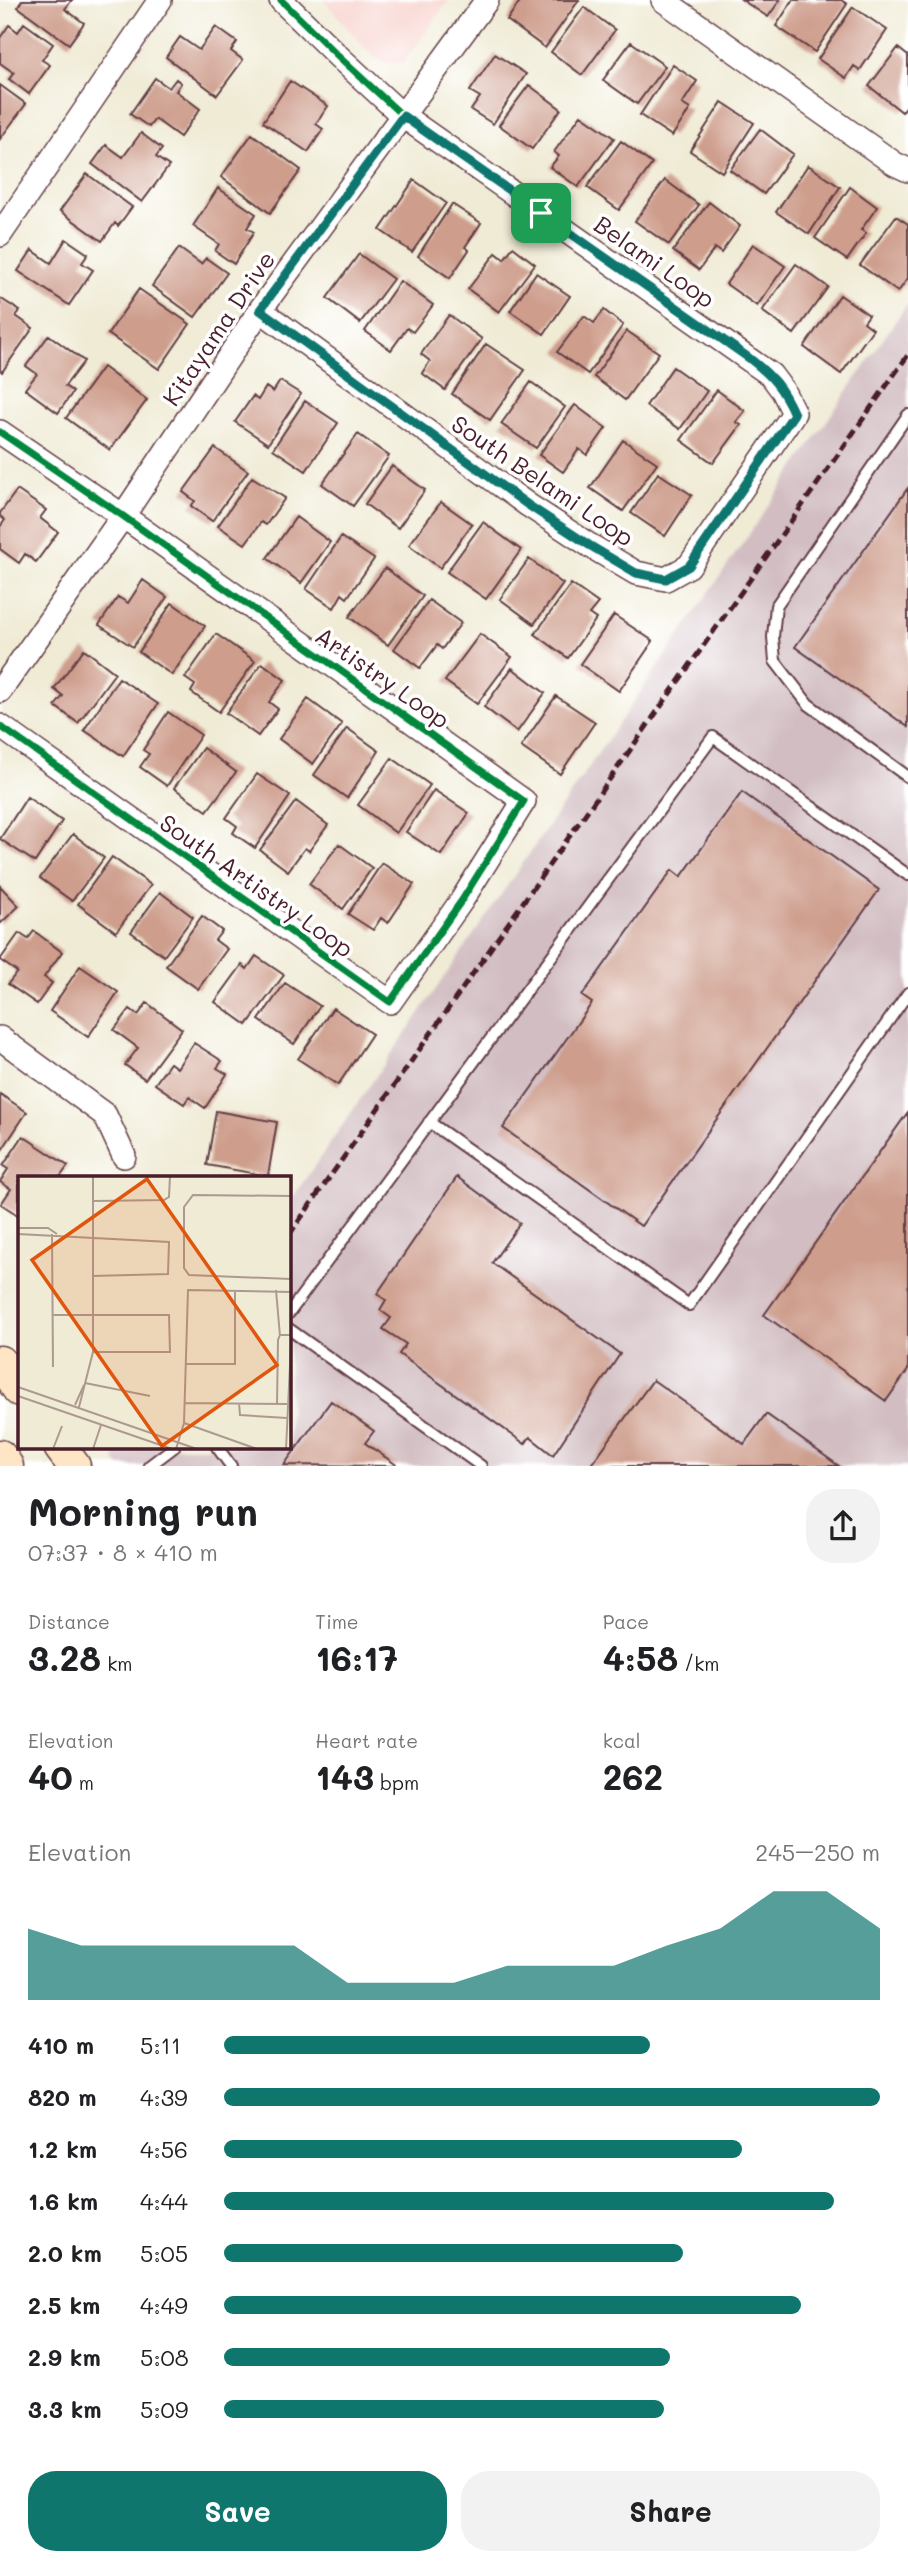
<!DOCTYPE html>
<meta charset="utf-8">
<style>
:root{--surface:#fff;--page:#f2f2f2;--text:#202124;--muted:#757577;--accent:#0f766e}
body{margin:0;font-family:Mali,sans-serif;background:var(--page);color:var(--text);height:100vh;display:flex;flex-direction:column;font-size:26px;white-space:nowrap}
*{box-sizing:border-box;margin:0}
p{font-size:23px;color:var(--muted)}
.icon{flex:none;width:38px;height:38px;fill:none;stroke:currentColor;stroke-width:2;stroke-linecap:round;stroke-linejoin:round}
.map{position:relative;height:1466px;overflow:hidden}
.details{display:flex;flex-direction:column;background:var(--surface);flex:1}
.details>*{flex:none}
.pin{position:absolute;display:grid;place-items:center;width:60px;height:60px;color:#fff;margin:-30px;border-radius:14px;box-shadow:0 4px 10px #0006}
.round{display:grid;place-items:center;flex:none;width:74px;height:74px;border-radius:28px;background:var(--page)}
.overview{display:flex;align-items:center;justify-content:space-between;height:119px;padding:0 28px}
h1{font-size:38px;font-weight:800;line-height:52px}
.metrics{display:grid;grid-template-columns:repeat(3,1fr);gap:10px;height:119px;padding:7px 28px}
.metrics div{display:grid;align-content:center}
.metrics b{font-size:35px;font-weight:800}
.metrics small{font-size:19px;font-weight:400}
.metrics p{font-size:19px}
.chart{height:196px;padding:14px 28px}
.chart p{display:flex;justify-content:space-between}
.chart svg{width:100%;height:126px;margin-top:7px;fill:var(--accent);opacity:.7}
.button{display:flex;gap:14px;margin-top:auto;padding:14px 28px}
.button a{flex:1;height:80px;border-radius:28px;background:var(--accent);color:#fff;font-size:28px;font-weight:800;line-height:80px;text-align:center}
.button a+a{background:var(--page);color:var(--text)}
ul{padding:0 28px;list-style:none;font-size:23px}
li{display:grid;grid-template-columns:112px 84px 1fr;align-items:center;height:52px}
li i{height:18px;border-radius:9px;background:var(--accent)}
.map>svg:first-child{display:block}
.built{fill:#f7d0cb}
.industrial{fill:#d2bec2}
.building{fill:#ce9d8c}
.lines{fill:none;stroke-linecap:round;stroke-linejoin:round}
.service-casing{stroke:#633e44;stroke-width:14}
.minor-casing{stroke:#633e44;stroke-width:26}
.secondary-casing{stroke:#633e44;stroke-width:35}
.service{stroke:#fff;stroke-width:10}
.minor{stroke:#fff;stroke-width:23}
.secondary{stroke:#fde5c5;stroke-width:32}
.rail{stroke:#4a1f2b;stroke-width:5;stroke-dasharray:10 5;stroke-linecap:butt}
.cycleway-casing{stroke:#fff;stroke-width:11}
.cycleway{stroke:#00873e;stroke-width:7}
.route-casing{stroke:#fff;stroke-width:14}
.route{stroke:#0f766e;stroke-width:9}
.labels{text-anchor:middle;dominant-baseline:central;stroke-width:7;stroke-linejoin:round;paint-order:stroke}
.street-label{font-size:24px;fill:#4a1f2b;stroke:#fff}
.inset-road{fill:none;stroke:#ae9991;stroke-width:2}
.view{fill:#e0560e;fill-opacity:0.15;stroke:#e0560e;stroke-width:3.5}
.inset-edge{fill:none;stroke:#4a1f2b;stroke-width:3.5}
</style>
<div class="map">
<svg width="908" height="1466" viewBox="0 0 908 1466">
<rect width="100%" height="100%" fill="#fff"/>
<filter id="ink" filterUnits="userSpaceOnUse"><feTurbulence type="fractalNoise" baseFrequency=".0143" numOctaves="2"/><feDisplacementMap in="SourceGraphic" scale="14" xChannelSelector="R" yChannelSelector="G"/><feConvolveMatrix kernelMatrix="1 2 1 2 8 2 1 2 1" color-interpolation-filters="sRGB"/></filter>
<filter id="wash" filterUnits="userSpaceOnUse"><feTurbulence type="fractalNoise" baseFrequency=".00686" numOctaves="4" result="noise"/><feDisplacementMap in="SourceGraphic" scale="28" xChannelSelector="R" yChannelSelector="G"/><feGaussianBlur stdDeviation="1.57" result="paint"/><feColorMatrix in="noise" values="0 0 0 0 0 0 0 0 0 0 0 0 0 0 0 0 0 1.4 0 .05"/><feComposite in="paint" operator="in"/></filter>
<g filter="url(#wash)">
<rect width="100%" height="100%" fill="#f0ebd5"/>
<path class="built" d="M324 0H449L404 62 389 64 377 59 363 46Z"/>
<path class="industrial" d="M908 303V1466H119L114 1458 121 1447H289V1203Z"/>
<g id="blocks">
<path class="building" d="M22 0H72L65 9 84 23 69 44 18 7Z
M521 0H579L545 48 507 20Z
M742 0H780L768 17Z
M793 0H841L847 4 815 52 776 26Z
M584 7 615 30 582 75 551 52Z
M853 7 887 30 860 70 854 66 846 78 818 59Z
M24 23 53 44 42 60 50 65 29 94 9 79 14 73 0 63V38L9 25 18 32Z
M216 27 237 42 231 51 243 60 217 95 166 57 180 37 199 50Z
M631 42 665 66 637 104 603 80Z
M898 48 908 56V104L902 112 869 86Z
M495 54 526 74 493 124 471 110 480 97 470 91Z
M673 65 697 81 682 104 690 109 672 136 640 115Z
M155 78 169 88 176 79 181 83 176 91 200 109 180 137 155 119 149 127 130 114Z
M290 81 328 106 316 124 323 129 308 152 263 122Z
M0 85 26 104 0 139Z
M529 85 561 109 532 149 499 125Z
M722 102 754 123 722 172 690 151Z
M581 115 614 138 578 187 550 167 559 156 554 152Z
M760 129 793 154 764 194 730 170Z
M141 133 162 149 156 157 169 166 142 202 92 164 106 145 123 157Z
M252 134 301 170 270 213 221 177Z
M621 141 652 164 619 210 587 187Z
M808 165 840 187 809 234 776 212Z
M87 174 132 207 118 226 115 223 102 241 60 211Z
M414 180 446 203 412 252 380 230Z
M665 180 699 205 669 245 635 221Z
M850 187 877 207 861 230 866 233 847 260 815 238Z
M218 188 256 214 247 228 254 232 234 264 215 251 219 244 193 226Z
M709 202 740 226 721 253 715 248 699 270 673 251Z
M452 204 481 223 465 247 469 250 450 278 418 256Z
M896 216 908 224V278L898 292 860 265Z
M66 239 88 254 82 263 93 270 69 305 18 271 32 250 51 263Z
M753 244 785 266 757 306 726 284Z
M513 247 535 264 499 312 468 289 496 253 504 259Z
M179 248 201 264 206 258 227 273 195 317 152 286Z
M359 254 393 279 360 323 327 298Z
M796 264 828 287 794 334 762 311Z
M536 273 570 296 544 334 510 311Z
M400 281 433 305 413 332 407 328 391 350 365 331Z
M139 289 190 324 159 369 108 334Z
M840 295 869 315 864 322 873 329 841 374 804 347Z
M0 298 20 311 16 316 33 328 2 372 0 370Z
M604 310 623 325 588 374 557 352 584 316 594 323Z
M449 315 482 339 445 390 422 373 430 361 421 354Z
M627 331 659 353 625 400 594 377Z
M49 335 84 361 65 386 73 392 58 413 25 389 37 374 26 366Z
M486 344 525 370 490 420 452 394Z
M103 367 147 400 110 450 66 418Z
M673 367 707 391 680 429 646 406Z
M280 381 301 394 268 444 235 422 253 396 258 400 266 387 273 392Z
M531 382 565 407 536 448 501 424Z
M717 390 745 411 736 422 741 425 713 463 681 440Z
M305 401 338 423 306 471 273 449Z
M575 405 606 428 587 455 579 449 563 472 539 455Z
M358 434 389 456 353 506 322 484Z
M623 440 657 463 623 511 590 488Z
M215 448 248 471 212 521 191 506 195 501 183 492Z
M392 466 425 490 398 528 365 504Z
M658 473 692 495 665 536 631 513Z
M252 477 285 498 266 525 261 522 245 544 218 526Z
M908 488V727L795 647Z
M17 490 46 510 40 518 58 532 36 562 25 554 19 563 0 549V527L5 520 0 516V513Z
M441 502 472 524 440 568 409 545Z
M296 517 330 542 301 583 267 558Z
M483 522 521 550 486 599 447 572Z
M341 537 374 559 347 598 342 594 334 608 306 589Z
M529 559 563 584 534 624 500 599Z
M385 568 423 596 388 645 349 617Z
M143 580 167 597 133 647 99 625 118 597 128 603Z
M571 584 598 603 589 614 596 619 568 658 535 634Z
M429 600 461 623 442 649 437 645 420 668 394 649Z
M172 603 205 626 172 675 139 652Z
M614 615 653 641 619 691 580 664Z
M216 634 255 661 219 712 191 692 195 685 185 678Z
M480 634 512 657 477 704 445 681Z
M84 649 115 673 78 723 55 706 63 696 54 689Z
M262 663 285 680 269 702 278 709 258 736 226 713Z
M512 668 545 693 517 732 484 707Z
M119 678 158 704 123 756 84 730Z
M556 696 595 722 560 774 521 747Z
M308 699 342 724 313 764 279 739Z
M168 712 201 735 167 786 140 767 149 754 143 750Z
M347 728 379 751 347 798 314 775Z
M203 748 236 772 207 811 174 788Z
M392 758 430 785 396 833 358 805Z
M257 774 290 796 255 848 233 833 237 826 226 818Z
M434 790 469 813 441 855 406 832Z
M742 792 879 890 641 1226 503 1128 592 1003 582 996 672 870 681 877Z
M27 797 62 821 35 862 0 839Z
M296 801 328 825 309 851 305 848 288 871 260 850Z
M73 834 104 858 72 901 40 878Z
M339 844 372 868 343 909 309 884Z
M112 857 151 885 116 932 78 904Z
M382 863 414 884 388 923 381 918 373 930 348 914Z
M0 886 19 906 0 924Z
M160 892 193 917 164 956 131 932Z
M202 916 222 931 215 940 227 949 198 989 166 966Z
M34 931 62 952 44 977 52 983 37 1004 8 984 17 972 0 960 19 933 28 939Z
M256 956 284 975 247 1025 215 1002 242 965 247 969Z
M80 966 118 992 88 1037 50 1011Z
M285 983 320 1006 294 1044 259 1020Z
M147 1003 182 1029 145 1079 125 1065 138 1048 114 1030 130 1009 138 1015Z
M333 1008 372 1034 338 1085 298 1059Z
M194 1043 222 1061 217 1068 227 1074 205 1108 189 1097 184 1104 155 1084 170 1063 177 1068Z
M0 1094 27 1112 0 1153Z
M216 1111 277 1122 268 1176 207 1165Z
M908 1112V1370L886 1401 764 1315Z
M23 1136 68 1166 60 1177H19V1216L1 1204 11 1189 0 1182 8 1169 3 1166Z
M457 1177 520 1223 492 1263 620 1354 553 1455 530 1437 525 1444 399 1354 406 1344 383 1329 391 1318 380 1310 386 1300 377 1294Z
M653 1380 744 1444 766 1414 839 1466H590Z
M331 1401 374 1431 365 1443 398 1466 284 1465Z"/>
</g>
</g>
<g filter="url(#ink)">
<use href="#blocks" fill-opacity="0" stroke="#633e44" stroke-width="2"/>
<g class="lines">
<defs>
<path id="service" d="M908 415 776 606 773 637 775 661 808 704 908 777
M429 1122 689 1305 908 993
M289 1313 713 737 908 875
M289 1329 481 1466
M217 1447 231 1466
M149 1466 174 1447"/>
<path id="minor" d="M663 0 895 164 908 170
M0 235 160 0
M260 310 528 505 589 545 636 573 666 579 689 566 794 413 783 391 771 375 403 116 339 57 281 0
M0 432 123 516 524 801 462 900 390 1002 0 726
M0 691 123 516 260 310 487 0
M0 1038 105 1115 124 1156"/>
<path id="secondary" d="M0 1362 19 1390
M60 1447 74 1466
M0 1456 7 1466"/>
</defs>
<use href="#service" class="service-casing"/>
<use href="#minor" class="minor-casing"/>
<use href="#secondary" class="secondary-casing"/>
<use href="#service" class="service"/>
<use href="#minor" class="minor"/>
<use href="#secondary" class="secondary"/>
<path class="rail" d="M289 1235 908 355"/>
<defs>
<path id="cycleway" d="M260 310 528 505 589 545 636 573 666 579 689 566 794 413 783 391 771 375 403 116 339 57 281 0
M0 432 123 516 524 801 462 900 390 1002 0 726"/>
</defs>
<use href="#cycleway" class="cycleway-casing"/>
<use href="#cycleway" class="cycleway"/>
</g>
</g>
<g class="lines" filter="url(#ink)">
<defs>
<path id="route" d="M403 116 749 358C772 376 782 387 794 414L689 566 666 579 636 573 589 545 528 505 260 310Z"/>
</defs>
<use href="#route" class="route-casing"/>
<use href="#route" class="route"/>
</g>
<g class="labels">
<g class="street-label">
<text transform="translate(655 261) rotate(35)">Belami Loop</text>
<text transform="translate(218 328) rotate(-56)">Kitayama Drive</text>
<text transform="translate(543 480) rotate(34)">South Belami Loop</text>
<text transform="translate(383 677) rotate(35)">Artistry Loop</text>
<text transform="translate(257 885) rotate(35)">South Artistry Loop</text>
</g>
</g>
<g transform="translate(18 1176)">
<rect width="273" height="273" fill="#f0ebd5"/>
<path class="inset-road" d="M273 20 175 19 166 31V92L171 99 273 103M76 25 146 24 151 21 152 0M0 52H30L39 58M0 58 151 66 150 98 74 100M34 58 35 191M258 114 262 160M35 139H151L152 176H75M168 188H217V114M67 207 132 220M0 211 179 273M0 220 154 273M167 227 269 228M221 227 222 239 269 242M259 228 260 164 262 159H273M57 229 66 209M61 231 75 176V0M166 247 239 273M35 273 44 250M75 273 83 249M158 273 166 247 170 114 273 116M268 273 273 168"/>
<path class="view" d="M129 3 259 189 144 270 14 84Z"/>
<rect width="273" height="273" class="inset-edge"/>
</g>
</svg>
<div class="pin" style="left:541px;top:213px;background:#1e9e55"><svg class="icon" aria-label="arrive" viewBox="0 0 24 24"><path d="M6 21V4h12l-3 4 3 4H6"/></svg></div>
</div>
<section class="details">
<div class="overview"><div><h1>Morning run</h1><p>07:37 · 8 × 410 m</p></div><a class="round"><svg class="icon" aria-label="share" viewBox="0 0 24 24"><path d="M12 15V3M7 8l5-5 5 5M5 13v7h14v-7"/></svg></a></div>
<div class="metrics">
<div><p>Distance</p><b>3.28<small> km</small></b></div>
<div><p>Time</p><b>16:17</b></div>
<div><p>Pace</p><b>4:58<small> /km</small></b></div>
</div>
<div class="metrics">
<div><p>Elevation</p><b>40<small> m</small></b></div>
<div><p>Heart rate</p><b>143<small> bpm</small></b></div>
<div><p>kcal</p><b>262</b></div>
</div>
<div class="chart"><p><span>Elevation</span>245–250 m</p>
<svg viewBox="0 0 160 44" preserveAspectRatio="none"><path d="M0 44V19L10 25L20 25L30 25L40 25L50 25L60 38L70 38L80 38L90 32L100 32L110 32L120 25L130 19L140 6L150 6L160 19V44z"/></svg>
</div>
<ul>
<li><b>410 m</b>5:11<i style="width:65%"></i></li>
<li><b>820 m</b>4:39<i style="width:100%"></i></li>
<li><b>1.2 km</b>4:56<i style="width:79%"></i></li>
<li><b>1.6 km</b>4:44<i style="width:93%"></i></li>
<li><b>2.0 km</b>5:05<i style="width:70%"></i></li>
<li><b>2.5 km</b>4:49<i style="width:88%"></i></li>
<li><b>2.9 km</b>5:08<i style="width:68%"></i></li>
<li><b>3.3 km</b>5:09<i style="width:67%"></i></li>
</ul>
<div class="button"><a>Save</a><a>Share</a></div>
</section>
